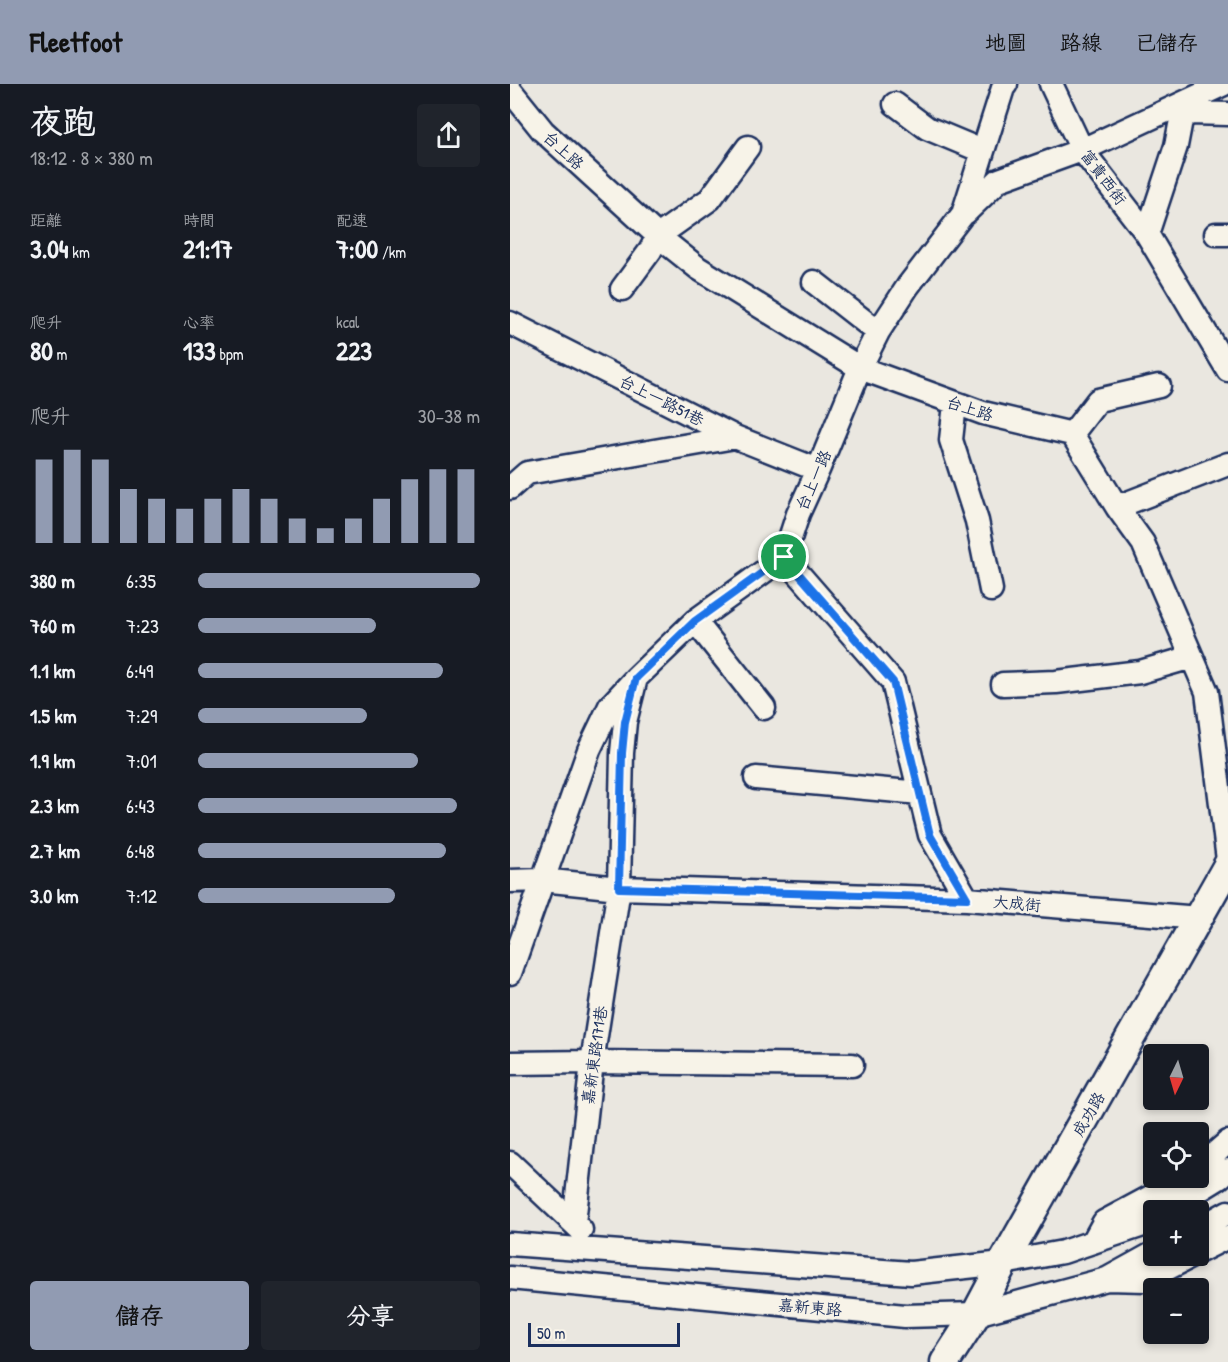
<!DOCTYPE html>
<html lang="zh-TW">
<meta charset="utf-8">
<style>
:root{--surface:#171b24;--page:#20242c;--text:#f1f3f6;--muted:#9ea1a6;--accent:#919bb2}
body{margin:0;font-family:"Patrick Hand","LXGW WenKai TC",sans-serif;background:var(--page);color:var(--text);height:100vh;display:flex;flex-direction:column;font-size:22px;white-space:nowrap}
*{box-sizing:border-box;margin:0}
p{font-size:20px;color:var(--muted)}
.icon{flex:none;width:33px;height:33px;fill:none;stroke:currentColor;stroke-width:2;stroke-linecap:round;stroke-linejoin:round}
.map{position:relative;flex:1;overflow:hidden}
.panel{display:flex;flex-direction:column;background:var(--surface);width:510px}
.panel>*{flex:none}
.needle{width:39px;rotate:185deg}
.fabs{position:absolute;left:633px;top:960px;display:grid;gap:12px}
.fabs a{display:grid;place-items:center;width:66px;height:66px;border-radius:6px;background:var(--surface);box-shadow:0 3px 9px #0003;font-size:30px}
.scale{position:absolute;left:18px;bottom:15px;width:152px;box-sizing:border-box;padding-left:6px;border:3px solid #1b2f5e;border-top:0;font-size:16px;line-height:21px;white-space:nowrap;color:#1b2f5e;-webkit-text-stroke:4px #f7f3e8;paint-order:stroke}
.pin{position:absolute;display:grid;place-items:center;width:51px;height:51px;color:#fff;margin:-26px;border:3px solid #fff;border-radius:50%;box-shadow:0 2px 6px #0007}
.round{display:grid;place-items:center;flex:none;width:63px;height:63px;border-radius:6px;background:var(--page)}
.summary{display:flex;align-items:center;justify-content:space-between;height:102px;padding:0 30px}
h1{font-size:33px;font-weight:700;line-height:45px}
.metrics{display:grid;grid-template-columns:repeat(3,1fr);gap:9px;height:102px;padding:6px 30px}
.metrics div{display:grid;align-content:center}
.metrics b{font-size:26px;font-weight:700}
.metrics small{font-size:16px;font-weight:400}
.metrics p{font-size:16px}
.chart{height:168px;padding:12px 30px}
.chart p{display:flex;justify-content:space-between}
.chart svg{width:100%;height:108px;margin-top:6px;stroke:var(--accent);stroke-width:6}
.action{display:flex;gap:12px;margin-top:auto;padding:12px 30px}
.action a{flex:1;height:69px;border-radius:6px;background:var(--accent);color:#111;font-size:24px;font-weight:700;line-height:69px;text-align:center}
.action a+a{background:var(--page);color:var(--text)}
ul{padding:0 30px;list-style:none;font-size:20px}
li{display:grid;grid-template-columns:96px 72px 1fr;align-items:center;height:45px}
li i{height:15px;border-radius:8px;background:var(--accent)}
header{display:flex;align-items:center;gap:36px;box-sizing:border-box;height:84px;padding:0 30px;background:var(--accent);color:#111}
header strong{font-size:28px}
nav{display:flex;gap:33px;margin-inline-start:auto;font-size:21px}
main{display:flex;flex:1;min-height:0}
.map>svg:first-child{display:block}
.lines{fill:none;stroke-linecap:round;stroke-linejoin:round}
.minor-casing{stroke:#1b2f5e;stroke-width:27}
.major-casing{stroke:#1b2f5e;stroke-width:33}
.minor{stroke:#f7f3e8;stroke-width:22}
.major{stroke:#f7f3e8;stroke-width:28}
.route-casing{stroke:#fff;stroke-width:12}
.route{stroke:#1a73e8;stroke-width:8}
.labels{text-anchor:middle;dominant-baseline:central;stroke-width:5;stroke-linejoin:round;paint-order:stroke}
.street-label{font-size:16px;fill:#1b2f5e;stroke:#f7f3e8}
</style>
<header>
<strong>Fleetfoot</strong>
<nav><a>地圖</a><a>路線</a><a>已儲存</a></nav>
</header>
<main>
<section class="panel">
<div class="summary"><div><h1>夜跑</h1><p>18:12 · 8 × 380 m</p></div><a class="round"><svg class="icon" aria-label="share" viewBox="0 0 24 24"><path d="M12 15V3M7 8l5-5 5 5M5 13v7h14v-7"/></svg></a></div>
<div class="metrics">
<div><p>距離</p><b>3.04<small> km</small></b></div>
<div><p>時間</p><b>21:17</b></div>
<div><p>配速</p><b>7:00<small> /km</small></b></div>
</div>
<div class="metrics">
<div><p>爬升</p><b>80<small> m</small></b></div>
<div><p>心率</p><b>133<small> bpm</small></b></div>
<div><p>kcal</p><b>223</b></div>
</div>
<div class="chart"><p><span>爬升</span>30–38 m</p>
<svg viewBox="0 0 160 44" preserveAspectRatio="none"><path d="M5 44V10M15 44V6M25 44V10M35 44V22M45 44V26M55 44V30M65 44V26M75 44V22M85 44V26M95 44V34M105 44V38M115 44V34M125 44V26M135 44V18M145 44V14M155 44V14"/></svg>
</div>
<ul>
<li><b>380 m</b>6:35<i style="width:100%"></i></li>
<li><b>760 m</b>7:23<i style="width:63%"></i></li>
<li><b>1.1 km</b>6:49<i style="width:87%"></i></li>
<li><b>1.5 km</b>7:29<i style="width:60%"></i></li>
<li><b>1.9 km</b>7:01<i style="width:78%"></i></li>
<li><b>2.3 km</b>6:43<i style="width:92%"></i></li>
<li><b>2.7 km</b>6:48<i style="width:88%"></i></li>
<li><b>3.0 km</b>7:12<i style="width:70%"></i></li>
</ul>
<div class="action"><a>儲存</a><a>分享</a></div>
</section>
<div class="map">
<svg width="718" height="1278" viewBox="0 0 718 1278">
<rect width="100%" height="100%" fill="#eae7e0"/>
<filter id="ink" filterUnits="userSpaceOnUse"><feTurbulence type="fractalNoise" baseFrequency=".0167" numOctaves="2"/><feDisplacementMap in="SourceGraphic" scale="12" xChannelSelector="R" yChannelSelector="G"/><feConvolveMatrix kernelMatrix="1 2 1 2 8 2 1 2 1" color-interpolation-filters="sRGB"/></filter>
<g filter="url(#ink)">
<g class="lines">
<defs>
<path id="minor" d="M541 0 572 66 637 150 718 286
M0 6 33 47 148 152 188 184 350 284 473 329 562 350 607 423 633 459 697 608 718 776
M385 20 417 44 472 67
M455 129 489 96 572 66 714 0
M637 150 666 62 671 36 679 29 718 30
M706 150H718
M304 198 368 248
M112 205 140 167 148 152 200 115 238 63
M0 239 225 353 308 386
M445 320 441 356 467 437 481 506
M562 350 588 316 649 302
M0 404 17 389 225 353
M607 423 718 380
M185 537 254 624
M493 600 546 598 630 588 682 573
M246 694 410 709
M0 797 32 796 109 804 457 815 689 834
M457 815 420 751 383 598 274 473 288 430 308 386 350 284 368 248 398 202 453 130 493 4 496 0
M0 889 79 666 100 622 126 594 185 537 274 473
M0 979 82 978 342 981
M0 1079 71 1146
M688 1084 718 1058
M657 1126 709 1094 718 1086
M64 1139 82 978 109 804 112 669 115 638 126 594
M688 1145 718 1128
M583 1158 594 1138 676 1094
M0 1160 401 1189 493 1179 553 1168 633 1141 644 1135
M688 1168 718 1153
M0 1194 395 1232 466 1230 597 1195 644 1169
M598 1195 635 1196 682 1172"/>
<path id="major" d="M435 1278 466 1230 493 1179 718 781"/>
</defs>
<use href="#minor" class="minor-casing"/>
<use href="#major" class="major-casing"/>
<use href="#minor" class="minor"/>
<use href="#major" class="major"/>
</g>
</g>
<g class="lines" filter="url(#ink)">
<defs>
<path id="route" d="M274 473 383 598 420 751 457 814 109 804 112 669 115 638 126 594 185 537Z"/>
</defs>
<use href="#route" class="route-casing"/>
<use href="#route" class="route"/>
</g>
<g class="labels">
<g class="street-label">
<text transform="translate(54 66) rotate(43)">台上路</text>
<text transform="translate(594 93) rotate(53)">富貴西街</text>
<text transform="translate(152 316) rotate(27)">台上一路51巷</text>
<text transform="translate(460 324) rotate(18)">台上路</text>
<text transform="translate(303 396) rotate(-66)">台上一路</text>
<text transform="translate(507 819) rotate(5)">大成街</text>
<text transform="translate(84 971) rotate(-82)">嘉新東路171巷</text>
<text transform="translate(578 1030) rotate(-60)">成功路</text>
<text transform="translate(300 1223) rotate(5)">嘉新東路</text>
</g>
</g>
</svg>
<div class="fabs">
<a><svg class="needle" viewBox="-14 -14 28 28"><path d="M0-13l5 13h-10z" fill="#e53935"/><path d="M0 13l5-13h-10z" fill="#9ea1a6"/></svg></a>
<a><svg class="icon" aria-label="locate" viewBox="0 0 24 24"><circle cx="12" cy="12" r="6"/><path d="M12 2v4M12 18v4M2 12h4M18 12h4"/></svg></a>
<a>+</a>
<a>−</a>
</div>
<div class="scale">50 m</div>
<div class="pin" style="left:274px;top:473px;background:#1e9e55"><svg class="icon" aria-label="arrive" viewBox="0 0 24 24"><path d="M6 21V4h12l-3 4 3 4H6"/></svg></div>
</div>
</main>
